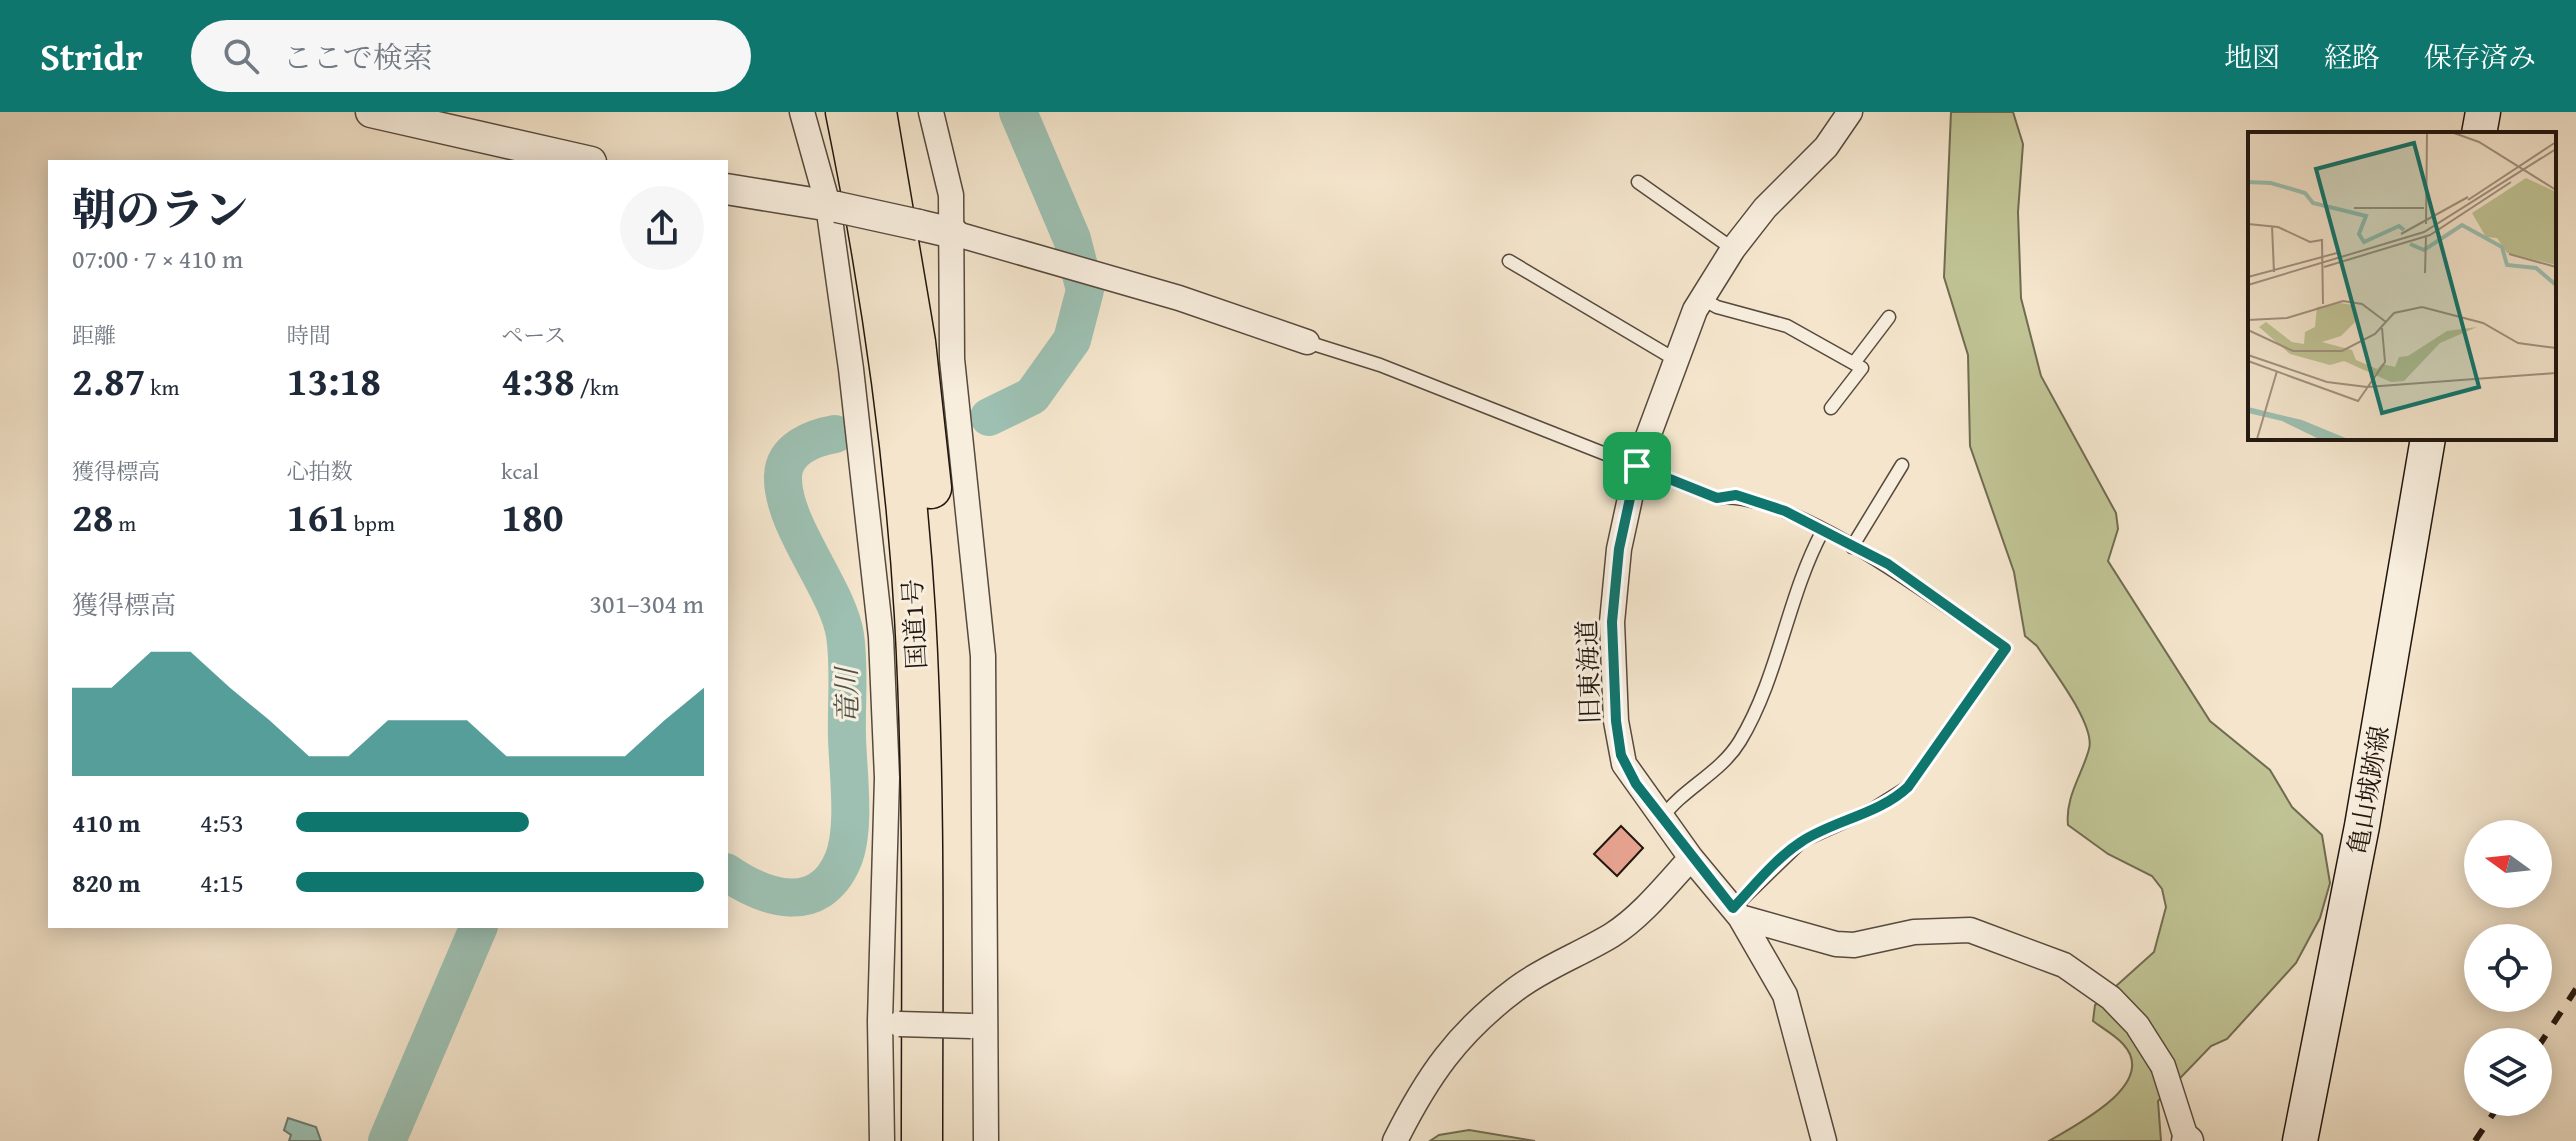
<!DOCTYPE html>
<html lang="ja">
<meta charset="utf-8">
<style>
:root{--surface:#fff;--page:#f6f6f7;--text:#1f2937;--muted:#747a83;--accent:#0f766e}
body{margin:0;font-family:"Gentium Book Plus","Noto Serif JP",serif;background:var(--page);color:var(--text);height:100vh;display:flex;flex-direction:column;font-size:30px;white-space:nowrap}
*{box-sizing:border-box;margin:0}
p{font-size:26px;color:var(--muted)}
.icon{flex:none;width:44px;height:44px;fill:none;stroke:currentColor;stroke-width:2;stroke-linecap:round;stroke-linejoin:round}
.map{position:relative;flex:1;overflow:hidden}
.sheet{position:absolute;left:48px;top:48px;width:680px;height:768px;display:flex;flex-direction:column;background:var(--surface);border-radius:0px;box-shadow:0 4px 20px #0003}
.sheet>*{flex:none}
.needle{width:52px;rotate:285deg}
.controls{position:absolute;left:2464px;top:708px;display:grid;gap:16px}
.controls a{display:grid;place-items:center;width:88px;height:88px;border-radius:50%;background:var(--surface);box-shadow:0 4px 20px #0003;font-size:40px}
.pin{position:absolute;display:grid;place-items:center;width:68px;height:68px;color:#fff;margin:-34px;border-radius:16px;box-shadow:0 4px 12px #0006}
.round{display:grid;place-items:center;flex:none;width:84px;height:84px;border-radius:42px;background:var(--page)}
.overview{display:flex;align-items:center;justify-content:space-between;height:136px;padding:0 24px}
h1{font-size:44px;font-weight:800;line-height:60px}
.metrics{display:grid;grid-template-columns:repeat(3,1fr);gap:12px;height:136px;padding:8px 24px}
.metrics div{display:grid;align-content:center}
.metrics b{font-size:40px;font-weight:800}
.metrics small{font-size:22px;font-weight:400}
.metrics p{font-size:22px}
.chart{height:224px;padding:16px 24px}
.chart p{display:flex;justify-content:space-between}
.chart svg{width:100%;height:144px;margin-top:8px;fill:var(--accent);opacity:.7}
ul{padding:0 24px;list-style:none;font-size:26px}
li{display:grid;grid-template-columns:128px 96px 1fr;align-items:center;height:60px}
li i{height:20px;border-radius:10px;background:var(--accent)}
header{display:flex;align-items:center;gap:48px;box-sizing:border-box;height:112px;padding:0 40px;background:var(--accent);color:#fff}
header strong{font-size:38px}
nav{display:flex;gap:44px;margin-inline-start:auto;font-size:28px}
.search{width:560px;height:72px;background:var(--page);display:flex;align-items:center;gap:20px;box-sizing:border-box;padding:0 28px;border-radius:44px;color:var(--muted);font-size:30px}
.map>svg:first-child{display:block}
.green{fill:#c0c394;stroke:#706c52;stroke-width:2}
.water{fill:#9dc0b2;stroke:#6b7c71;stroke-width:2}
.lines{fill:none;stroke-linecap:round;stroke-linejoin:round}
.river{stroke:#9dc0b2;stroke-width:38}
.building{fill:#e7a390;stroke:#21160f;stroke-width:2}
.service-casing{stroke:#564a3e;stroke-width:15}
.minor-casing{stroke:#564a3e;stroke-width:27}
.tertiary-casing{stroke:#564a3e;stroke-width:33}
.secondary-casing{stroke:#21160f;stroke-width:37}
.trunk-casing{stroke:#21160f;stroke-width:43}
.service{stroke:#f8eede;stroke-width:12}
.minor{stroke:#f8eede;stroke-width:24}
.tertiary{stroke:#f8eede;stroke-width:30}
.secondary{stroke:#f8eede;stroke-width:34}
.trunk{stroke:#f4e5cc;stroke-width:40}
.rail{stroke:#21160f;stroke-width:6;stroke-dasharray:14 14;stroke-linecap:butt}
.minor-bridge-casing{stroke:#564a3e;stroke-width:27;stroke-linecap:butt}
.tertiary-bridge-casing{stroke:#564a3e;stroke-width:33;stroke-linecap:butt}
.minor-bridge{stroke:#f8eede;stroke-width:24}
.tertiary-bridge{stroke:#f8eede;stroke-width:30}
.route-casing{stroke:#fff;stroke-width:16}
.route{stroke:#0f766e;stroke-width:10}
.labels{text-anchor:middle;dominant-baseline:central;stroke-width:6;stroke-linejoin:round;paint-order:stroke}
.street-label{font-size:26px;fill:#21160f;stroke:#f8eede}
.water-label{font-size:28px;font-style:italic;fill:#4c5248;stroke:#f8eede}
.inset-river{fill:none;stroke:#9dc0b2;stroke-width:4}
.inset-road{fill:none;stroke:#a09280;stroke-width:2}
.view{fill:#0f766e;fill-opacity:0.15;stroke:#0f766e;stroke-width:4}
.inset-edge{fill:none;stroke:#21160f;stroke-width:4}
</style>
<header>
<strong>Stridr</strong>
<div class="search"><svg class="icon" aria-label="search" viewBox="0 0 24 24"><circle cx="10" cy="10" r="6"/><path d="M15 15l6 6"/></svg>ここで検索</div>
<nav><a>地図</a><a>経路</a><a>保存済み</a></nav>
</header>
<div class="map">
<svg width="2576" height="1029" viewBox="0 0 2576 1029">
<rect width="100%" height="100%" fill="#f4e5cc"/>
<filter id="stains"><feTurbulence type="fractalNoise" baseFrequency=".0025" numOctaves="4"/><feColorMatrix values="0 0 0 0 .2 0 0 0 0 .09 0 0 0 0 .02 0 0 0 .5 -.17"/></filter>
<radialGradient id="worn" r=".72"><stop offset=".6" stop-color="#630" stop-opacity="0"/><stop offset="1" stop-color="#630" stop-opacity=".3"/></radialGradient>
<path class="green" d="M1951 0H2013L2023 32 2018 100 2021 186 2041 264 2116 401 2118 417 2108 449 2210 609 2270 658 2292 695 2322 723 2330 771 2320 806 2296 851 2227 927 2211 934 2158 989 2161 1029H2049C2075 1013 2160 972 2123 932 2115 923 2102 916 2093 909L2095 893 2154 840 2166 795 2162 777 2152 764 2108 742 2068 713C2065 685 2082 663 2089 637 2096 613 2051 556 2037 534L2025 524 2014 460 1970 334 1968 243 1944 165Z
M1469 1018 1535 1029H1430L1439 1023Z"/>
<path class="water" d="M288 1006 316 1015 321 1029H289L291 1023 284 1018Z"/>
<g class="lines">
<path class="river" d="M989 305 1032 284 1072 228 1085 178 1072 127 1018 0
M726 760C765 787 819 805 843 748 856 717 848 660 847 626 846 593 850 556 845 523 838 477 781 412 783 364 784 337 812 326 835 322
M387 1029 479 814"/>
</g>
<path class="building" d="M1621 714 1643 736 1617 764 1594 742Z"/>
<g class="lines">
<defs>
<path id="service" d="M1638 70 1733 137
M1509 149 1676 248
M1701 186 1717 195 1787 214 1862 256 1831 296
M1307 230 1380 253 1717 386C1790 376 1944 493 2006 536L1908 675 1873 697 1802 729 1733 796
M1854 251 1889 205
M1852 435 1902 353
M1662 706C1683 676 1720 662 1740 629 1779 564 1787 486 1822 420"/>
<path id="minor" d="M802 0 828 93 851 257 881 525 887 666 880 909 882 1029
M931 0 951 83 952 247 983 544 986 1029
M953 121 1179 186 1307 230
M1740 805 1836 832 1854 833 1914 820 1970 818 2064 853 2111 886 2137 913 2163 954 2187 1029
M1395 1029C1427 965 1457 921 1516 877 1545 855 1581 842 1612 823 1642 804 1667 772 1691 746
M1824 1029 1785 883 1740 805 1691 746 1624 652 1616 609 1612 510 1619 437 1637 354 1695 198 1733 137 1765 96 1826 35 1850 0"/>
<path id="tertiary" d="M371 0 591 50
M726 77 837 95
M919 113 953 121
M2187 1029H2188"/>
<path id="secondary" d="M2479 22 2483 0
M2300 1029 2362 714 2428 326"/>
<path id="trunk" d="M846 0C880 166 905 334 915 503 925 678 922 854 922 1029
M876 0 915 230 931 376"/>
</defs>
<use href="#service" class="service-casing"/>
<use href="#minor" class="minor-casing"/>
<use href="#tertiary" class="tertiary-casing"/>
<use href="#secondary" class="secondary-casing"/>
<use href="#trunk" class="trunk-casing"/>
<use href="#service" class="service"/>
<use href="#minor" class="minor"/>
<use href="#tertiary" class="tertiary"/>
<use href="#secondary" class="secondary"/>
<use href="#trunk" class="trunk"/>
<path class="rail" d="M2538 935 2576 877
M2475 1029 2501 990"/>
<defs>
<path id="minor-bridge" d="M899 912 971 914"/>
<path id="tertiary-bridge" d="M837 95 919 113"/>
</defs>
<use href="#minor-bridge" class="minor-bridge-casing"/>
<use href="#tertiary-bridge" class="tertiary-bridge-casing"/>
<use href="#minor-bridge" class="minor-bridge"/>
<use href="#tertiary-bridge" class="tertiary-bridge"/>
</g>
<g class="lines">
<defs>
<path id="route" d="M1637 354 1717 386 1736 383 1785 399 1888 452 2006 536 1908 675C1878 703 1834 708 1801 730 1775 747 1754 774 1733 796L1636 672 1621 643 1616 609 1612 510 1619 437Z"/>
</defs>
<use href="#route" class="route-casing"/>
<use href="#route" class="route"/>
</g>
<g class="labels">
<g class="street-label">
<text transform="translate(914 512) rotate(-93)">国道1号</text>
<text transform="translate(1588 560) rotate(-92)">旧東海道</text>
<text transform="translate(2368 678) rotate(-80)">亀山城跡線</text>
</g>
<g class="water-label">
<text transform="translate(846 584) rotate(-91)">竜川</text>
</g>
</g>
<g transform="translate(2248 20)">
<rect width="308" height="308" fill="#f4e5cc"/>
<path d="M278 46 308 60V133L259 121 249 106 238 105 224 81ZM92 171 105 173 107 190 93 204 74 210 104 218 108 228 129 237 134 232 147 235 151 225 160 224 199 199 229 195 192 211 156 249 143 250 96 229 82 233 42 222 11 195 18 190 44 210 56 212 57 200 67 195 69 175Z" fill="#c0c394"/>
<path d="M0 275 54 288 100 307H71L34 289 0 281Z" fill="#9dc0b2"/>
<path class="inset-river" d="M0 50 23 51 57 61 65 71 118 84 111 102 116 110 151 94 156 98M162 112 176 118 214 93 254 115 259 133 288 136 308 153"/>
<path class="inset-road" d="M206 1 231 10 308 58M220 68 308 10M106 76H176M0 92 30 95 62 110 74 108 75 172M178 92 179 1M24 94 26 140M153 102 220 65M261 122 308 135M76 135 182 103 263 50M177 141 178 104M0 145 89 121M0 153 176 100 308 17M0 188 39 186 95 169 114 172 138 190M0 198 45 219H94L127 202 146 181 174 175 235 191 270 211 308 216M0 223 79 250 119 255 308 241M0 229 110 269 137 230 134 196M9 307 29 239"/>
<path class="view" d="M166 11 231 255 134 281 68 37Z"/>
<rect width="308" height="308" class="inset-edge"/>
</g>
<rect width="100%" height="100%" filter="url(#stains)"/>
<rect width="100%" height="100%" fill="url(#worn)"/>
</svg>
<div class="controls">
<a><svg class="needle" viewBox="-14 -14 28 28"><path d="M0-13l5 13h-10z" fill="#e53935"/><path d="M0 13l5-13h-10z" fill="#747a83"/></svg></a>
<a><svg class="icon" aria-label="locate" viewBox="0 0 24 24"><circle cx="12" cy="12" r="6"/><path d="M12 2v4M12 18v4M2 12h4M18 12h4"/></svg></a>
<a><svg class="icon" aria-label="layers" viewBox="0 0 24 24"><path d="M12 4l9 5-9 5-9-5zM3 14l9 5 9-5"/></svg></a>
</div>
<div class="pin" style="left:1637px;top:354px;background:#1e9e55"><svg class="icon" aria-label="arrive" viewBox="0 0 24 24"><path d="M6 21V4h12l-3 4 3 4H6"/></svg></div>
<section class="sheet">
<div class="overview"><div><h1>朝のラン</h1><p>07:00 · 7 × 410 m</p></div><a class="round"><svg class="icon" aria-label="share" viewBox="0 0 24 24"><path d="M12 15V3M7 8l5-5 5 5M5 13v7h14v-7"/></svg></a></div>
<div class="metrics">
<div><p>距離</p><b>2.87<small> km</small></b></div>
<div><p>時間</p><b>13:18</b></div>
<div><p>ペース</p><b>4:38<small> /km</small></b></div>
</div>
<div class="metrics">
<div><p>獲得標高</p><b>28<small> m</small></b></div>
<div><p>心拍数</p><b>161<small> bpm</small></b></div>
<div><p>kcal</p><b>180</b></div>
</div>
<div class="chart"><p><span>獲得標高</span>301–304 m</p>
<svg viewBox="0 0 160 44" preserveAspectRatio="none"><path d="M0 44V17L10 17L20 6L30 6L40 17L50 27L60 38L70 38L80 27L90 27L100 27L110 38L120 38L130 38L140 38L150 27L160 17V44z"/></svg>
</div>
<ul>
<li><b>410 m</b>4:53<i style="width:57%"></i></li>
<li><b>820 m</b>4:15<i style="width:100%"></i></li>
</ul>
</section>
</div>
